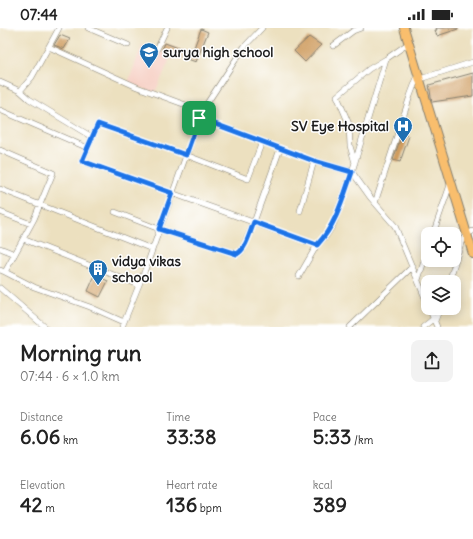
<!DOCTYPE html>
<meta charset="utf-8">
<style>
:root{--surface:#fff;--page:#f2f2f2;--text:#222;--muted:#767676}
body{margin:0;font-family:Delius,sans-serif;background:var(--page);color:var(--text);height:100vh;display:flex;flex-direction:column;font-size:15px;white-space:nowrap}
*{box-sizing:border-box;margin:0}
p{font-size:13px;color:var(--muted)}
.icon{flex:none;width:22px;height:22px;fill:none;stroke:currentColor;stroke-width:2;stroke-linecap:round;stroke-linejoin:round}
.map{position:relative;height:299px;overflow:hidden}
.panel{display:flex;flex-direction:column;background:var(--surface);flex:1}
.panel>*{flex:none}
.controls{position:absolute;left:421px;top:199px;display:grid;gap:8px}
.controls a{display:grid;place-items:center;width:40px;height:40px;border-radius:8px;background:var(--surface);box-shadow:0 2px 10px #0003;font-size:20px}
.pin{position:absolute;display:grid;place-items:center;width:34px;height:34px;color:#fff;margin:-17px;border-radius:8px;box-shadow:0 2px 6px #0006}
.round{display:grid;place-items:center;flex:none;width:42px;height:42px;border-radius:8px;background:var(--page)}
.overview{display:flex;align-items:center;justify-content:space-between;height:68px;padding:0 20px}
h1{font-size:22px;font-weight:800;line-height:30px}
.figures{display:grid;grid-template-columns:repeat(3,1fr);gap:6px;height:68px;padding:4px 20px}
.figures div{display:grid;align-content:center}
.figures b{font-size:20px;font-weight:800}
.figures small{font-size:11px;font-weight:400}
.figures p{font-size:11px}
.status{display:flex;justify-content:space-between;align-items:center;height:28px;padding:0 20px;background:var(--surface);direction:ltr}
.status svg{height:11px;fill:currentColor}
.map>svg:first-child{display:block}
.built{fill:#f7d1c6}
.building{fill:#cf9d61}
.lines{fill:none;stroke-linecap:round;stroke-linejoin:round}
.street-casing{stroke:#847e6e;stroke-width:6}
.primary-casing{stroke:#847e6e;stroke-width:10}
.street{stroke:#fff;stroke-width:5}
.primary{stroke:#f9be6d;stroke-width:8}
.route-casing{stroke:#fff;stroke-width:8}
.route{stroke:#1a73e8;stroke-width:5}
.labels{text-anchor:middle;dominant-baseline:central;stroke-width:3;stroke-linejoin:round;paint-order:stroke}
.poi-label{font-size:14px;font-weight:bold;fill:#1c1c1c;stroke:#fff;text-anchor:start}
</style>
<div class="status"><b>07:44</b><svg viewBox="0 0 49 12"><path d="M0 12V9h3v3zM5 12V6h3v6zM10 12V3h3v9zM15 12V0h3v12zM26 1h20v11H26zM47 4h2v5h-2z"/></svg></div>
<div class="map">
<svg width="473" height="299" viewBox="0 0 473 299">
<rect width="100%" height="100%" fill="#fff"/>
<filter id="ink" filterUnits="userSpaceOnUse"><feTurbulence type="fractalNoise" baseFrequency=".025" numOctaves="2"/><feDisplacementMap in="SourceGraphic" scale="8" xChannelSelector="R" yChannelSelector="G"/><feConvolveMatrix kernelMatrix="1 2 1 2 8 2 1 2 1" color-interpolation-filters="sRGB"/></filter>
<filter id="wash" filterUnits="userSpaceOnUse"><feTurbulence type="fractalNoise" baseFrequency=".012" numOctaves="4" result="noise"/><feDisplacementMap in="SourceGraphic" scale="16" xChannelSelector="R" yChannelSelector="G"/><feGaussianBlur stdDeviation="0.9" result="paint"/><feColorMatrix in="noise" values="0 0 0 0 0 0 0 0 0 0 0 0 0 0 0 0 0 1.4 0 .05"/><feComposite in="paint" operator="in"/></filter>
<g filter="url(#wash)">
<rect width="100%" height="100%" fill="#ece0bf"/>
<path class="built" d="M142 17 171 28 155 65 128 55Z"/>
<g id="blocks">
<path class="building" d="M436 0H458V1L437 8 435 2H437Z
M201 1 208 4 196 34 162 22 165 15 192 25Z
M60 7 70 11 64 21 54 17Z
M309 9 321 17 305 34 294 23Z
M473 45V68L432 74 429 57Z
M402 106 409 108 400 134 393 132Z
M95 247 108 253 100 269 88 263Z"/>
</g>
</g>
<g filter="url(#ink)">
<use href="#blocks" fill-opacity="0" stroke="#847e6e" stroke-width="1"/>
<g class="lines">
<defs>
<path id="street" d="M88 0 128 17
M409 15 386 31 352 144 370 169 395 198 428 277
M333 18 353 3 361 0
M49 19 137 59 202 83
M157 21 167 0
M420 51 473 34
M0 54 20 63 32 49 59 0
M20 63 29 71 92 109
M0 82 88 120
M199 90 314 133 352 144 333 197 326 208 317 217 299 248
M262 114 248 151 186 127 98 96 82 133 317 217
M0 122 53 145 34 191 5 244 0 242
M355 135 350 118 349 96 337 68 369 41 386 31
M0 161 152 221
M375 175 410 68 418 47
M300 183 314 133
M0 184 31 196
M115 184 159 201 237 226 240 225 243 220 254 194 280 121
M433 206 451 154
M23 211 139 257
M0 220 15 226
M5 244 34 259 90 279 124 294
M418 252 428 221
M449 254 462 212 467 206 473 203
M0 260 45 299
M429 280 437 299
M435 293 440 280
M122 299 145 242 202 83 244 19 262 0
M350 299 413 238
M423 299 433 291"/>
<path id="primary" d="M404 0 473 226"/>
</defs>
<use href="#street" class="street-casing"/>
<use href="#primary" class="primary-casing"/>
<use href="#street" class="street"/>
<use href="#primary" class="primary"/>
</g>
</g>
<g class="lines" filter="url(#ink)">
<defs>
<path id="route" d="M199 90 314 133 352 144C343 170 336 197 317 217L254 194C250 204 246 221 237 226L159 201 172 165 82 133 98 96 186 127Z"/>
</defs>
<use href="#route" class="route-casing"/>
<use href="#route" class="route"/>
</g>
<defs>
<symbol id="school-pin" viewBox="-11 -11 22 30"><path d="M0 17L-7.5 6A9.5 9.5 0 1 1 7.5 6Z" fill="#1f6fb2" stroke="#fff"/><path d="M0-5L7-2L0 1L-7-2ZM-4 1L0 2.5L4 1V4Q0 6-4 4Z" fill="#fff"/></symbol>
<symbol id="hospital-pin" viewBox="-11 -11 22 30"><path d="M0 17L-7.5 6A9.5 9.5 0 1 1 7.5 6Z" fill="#1f6fb2" stroke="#fff"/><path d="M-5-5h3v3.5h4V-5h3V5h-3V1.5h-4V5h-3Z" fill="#fff"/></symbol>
<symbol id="building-pin" viewBox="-11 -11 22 30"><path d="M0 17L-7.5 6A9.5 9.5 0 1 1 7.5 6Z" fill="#1f6fb2" stroke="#fff"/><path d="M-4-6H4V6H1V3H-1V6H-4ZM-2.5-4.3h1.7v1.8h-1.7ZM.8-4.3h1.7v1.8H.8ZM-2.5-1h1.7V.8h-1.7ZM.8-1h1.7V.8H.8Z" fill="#fff"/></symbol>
</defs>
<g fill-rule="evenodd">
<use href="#school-pin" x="138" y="13" width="22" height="30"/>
<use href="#hospital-pin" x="392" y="87" width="22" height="30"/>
<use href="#building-pin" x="87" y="230" width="22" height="30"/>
</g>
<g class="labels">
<g class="poi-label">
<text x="163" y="24">surya high school</text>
<text x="389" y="98" text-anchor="end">SV Eye Hospital</text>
<text x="112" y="233">vidya vikas<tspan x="112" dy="16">school</tspan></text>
</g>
</g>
</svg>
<div class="controls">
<a><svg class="icon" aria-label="locate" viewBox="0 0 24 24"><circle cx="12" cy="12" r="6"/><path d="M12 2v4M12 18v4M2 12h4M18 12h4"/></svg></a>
<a><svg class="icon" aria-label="layers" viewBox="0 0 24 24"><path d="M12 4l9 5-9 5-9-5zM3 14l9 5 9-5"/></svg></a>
</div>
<div class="pin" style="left:199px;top:90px;background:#1e9e55"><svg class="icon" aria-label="arrive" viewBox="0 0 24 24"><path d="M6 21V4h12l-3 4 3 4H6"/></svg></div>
</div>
<section class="panel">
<div class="overview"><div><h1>Morning run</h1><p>07:44 · 6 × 1.0 km</p></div><a class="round"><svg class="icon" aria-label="share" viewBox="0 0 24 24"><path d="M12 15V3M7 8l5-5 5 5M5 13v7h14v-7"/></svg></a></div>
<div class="figures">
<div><p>Distance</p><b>6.06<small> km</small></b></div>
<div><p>Time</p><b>33:38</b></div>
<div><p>Pace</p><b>5:33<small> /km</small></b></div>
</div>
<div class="figures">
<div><p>Elevation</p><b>42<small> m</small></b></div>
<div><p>Heart rate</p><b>136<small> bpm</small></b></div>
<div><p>kcal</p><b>389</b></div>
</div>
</section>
